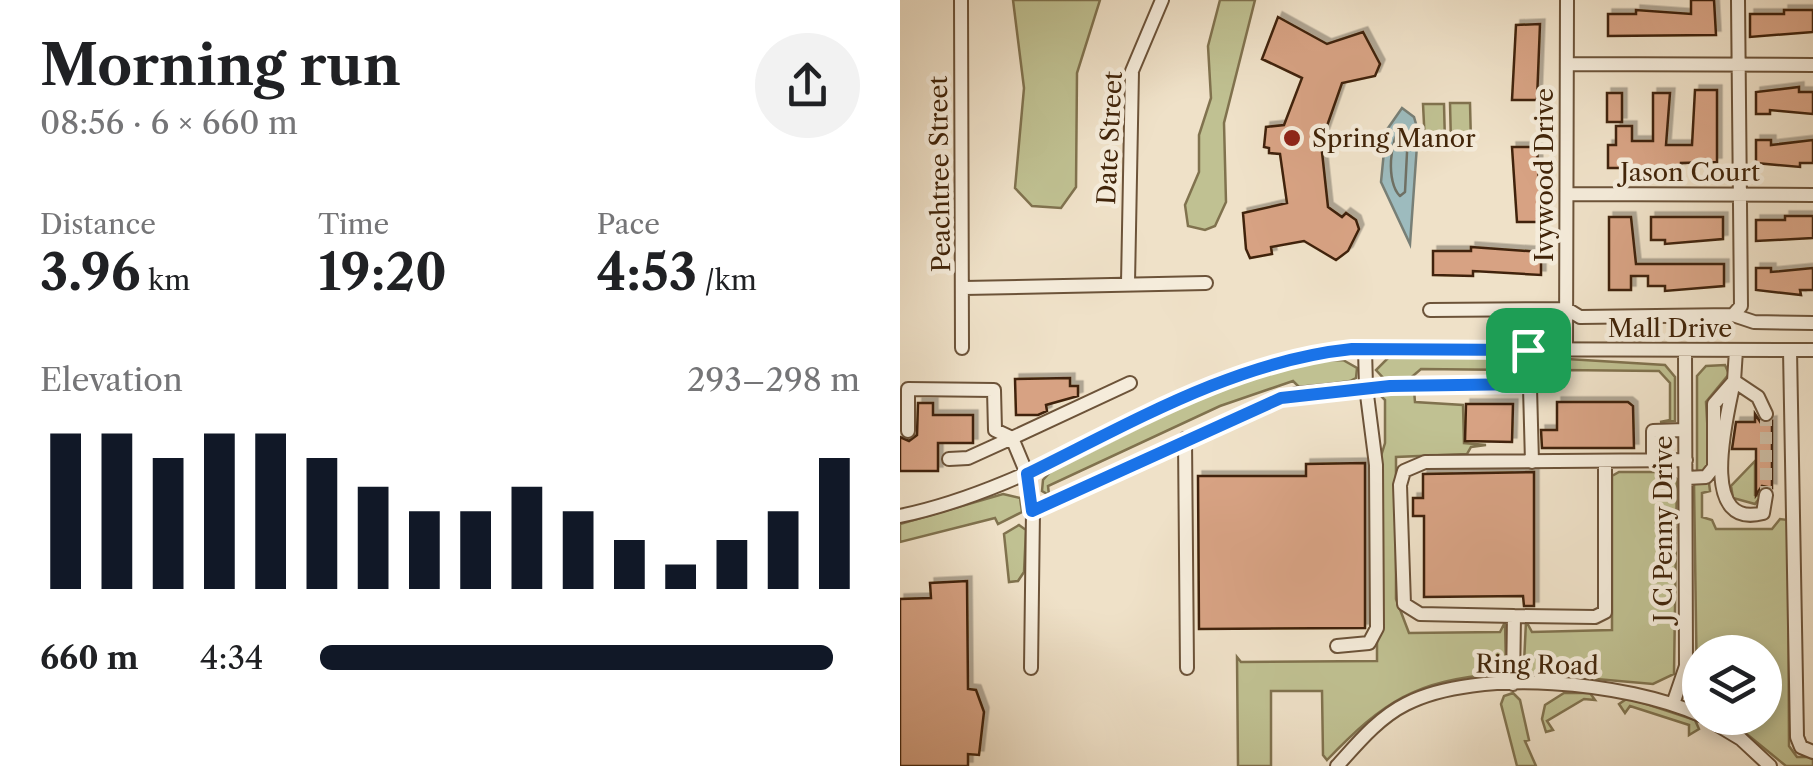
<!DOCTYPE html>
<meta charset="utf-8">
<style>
:root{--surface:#fff;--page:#f2f2f2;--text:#202124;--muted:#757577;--accent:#111827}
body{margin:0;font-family:"Libre Caslon Text",serif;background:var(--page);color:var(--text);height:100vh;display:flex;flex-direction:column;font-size:38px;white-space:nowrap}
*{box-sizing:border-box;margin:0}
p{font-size:32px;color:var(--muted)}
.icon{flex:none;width:55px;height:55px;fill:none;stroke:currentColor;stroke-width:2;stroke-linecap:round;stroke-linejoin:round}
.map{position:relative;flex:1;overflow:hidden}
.panel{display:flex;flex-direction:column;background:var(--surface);width:900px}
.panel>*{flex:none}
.controls{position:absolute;left:782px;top:635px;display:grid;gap:20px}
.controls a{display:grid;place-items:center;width:100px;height:100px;border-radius:50%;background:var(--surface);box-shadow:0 5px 15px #0003;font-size:50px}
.pin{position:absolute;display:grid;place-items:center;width:85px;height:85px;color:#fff;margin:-42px;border-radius:20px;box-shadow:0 5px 15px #0006}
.round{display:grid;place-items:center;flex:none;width:105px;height:105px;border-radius:52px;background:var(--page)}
.summary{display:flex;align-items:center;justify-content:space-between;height:170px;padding:0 40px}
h1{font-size:55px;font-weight:800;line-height:75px}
.metrics{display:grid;grid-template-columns:repeat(3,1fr);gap:15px;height:170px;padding:10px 40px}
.metrics div{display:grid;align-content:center}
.metrics b{font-size:50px;font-weight:800}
.metrics small{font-size:28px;font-weight:400}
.metrics p{font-size:28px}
.chart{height:280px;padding:20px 40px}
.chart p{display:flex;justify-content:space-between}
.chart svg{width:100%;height:180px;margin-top:10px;stroke:var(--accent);stroke-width:6}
ul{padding:0 40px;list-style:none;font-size:32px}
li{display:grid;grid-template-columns:160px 120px 1fr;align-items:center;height:75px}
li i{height:25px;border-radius:12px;background:var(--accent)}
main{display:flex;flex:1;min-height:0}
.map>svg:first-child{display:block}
.green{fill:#c0c192;stroke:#80724e;stroke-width:2.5}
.water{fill:#9dbbbe;stroke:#787f76;stroke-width:2.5}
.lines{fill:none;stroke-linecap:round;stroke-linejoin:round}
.shore{stroke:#6f7064;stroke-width:2.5}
.building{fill:#d7a283;stroke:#412409;stroke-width:2.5;filter:url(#shadow)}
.minor-tunnel{stroke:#ccbba2;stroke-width:12;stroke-dasharray:12 6;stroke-linecap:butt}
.minor-casing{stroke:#6c5339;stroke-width:16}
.minor{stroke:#f5ecdb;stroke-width:12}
.route-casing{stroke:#fff;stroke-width:20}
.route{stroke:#1a73e8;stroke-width:12}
.poi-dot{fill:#8f2418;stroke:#f5ecdb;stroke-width:4}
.labels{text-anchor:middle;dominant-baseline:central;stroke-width:9;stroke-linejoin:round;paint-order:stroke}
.street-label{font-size:25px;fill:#412409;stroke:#f5ecdb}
.poi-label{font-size:25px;fill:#412409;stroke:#f5ecdb;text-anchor:start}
</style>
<main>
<section class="panel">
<div class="summary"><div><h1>Morning run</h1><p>08:56 · 6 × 660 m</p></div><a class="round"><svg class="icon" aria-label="share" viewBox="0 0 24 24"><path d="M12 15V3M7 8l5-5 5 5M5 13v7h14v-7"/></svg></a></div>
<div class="metrics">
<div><p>Distance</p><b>3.96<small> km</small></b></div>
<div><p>Time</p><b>19:20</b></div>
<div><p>Pace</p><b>4:53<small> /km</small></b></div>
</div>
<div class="chart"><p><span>Elevation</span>293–298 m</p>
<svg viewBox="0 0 160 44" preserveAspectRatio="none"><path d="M5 44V6M15 44V6M25 44V12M35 44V6M45 44V6M55 44V12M65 44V19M75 44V25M85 44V25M95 44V19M105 44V25M115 44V32M125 44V38M135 44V32M145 44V25M155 44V12"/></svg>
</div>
<ul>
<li><b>660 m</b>4:34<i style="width:95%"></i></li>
</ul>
</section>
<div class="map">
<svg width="913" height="766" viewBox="0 0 913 766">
<defs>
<filter id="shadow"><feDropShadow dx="4.5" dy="-4.5" stdDeviation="0" flood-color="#0004"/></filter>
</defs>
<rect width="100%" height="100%" fill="#efe1c8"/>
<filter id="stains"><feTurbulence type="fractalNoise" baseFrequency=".002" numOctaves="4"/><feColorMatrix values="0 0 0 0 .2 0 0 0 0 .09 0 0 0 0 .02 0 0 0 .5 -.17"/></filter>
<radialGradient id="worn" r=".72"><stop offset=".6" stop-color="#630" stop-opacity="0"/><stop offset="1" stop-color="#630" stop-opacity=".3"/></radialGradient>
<path class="green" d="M113 0H200L177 73 176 187 161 208 132 206 115 188 124 88Z
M320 0H355L324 123 326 202 315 226 305 230 288 226 285 205 299 172V135L311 98 308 46Z
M550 103H570L571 143 551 144Z
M523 104H544L545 143 525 144Z
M489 357 610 358 621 373 619 377 615 370 521 369 507 381 488 383 476 370Z
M651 358 765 365 775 377V421L760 422 770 420V383L759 371 661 370 657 379 646 380 643 363Z
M443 360 457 368 456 378 450 381 400 388 393 381 320 406 148 486 149 495 142 491 143 480 151 471C236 431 349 360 443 360Z
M825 365 829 374 806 402 810 471 797 473V376L806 366Z
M514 390 515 402 563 405 564 443 586 445 571 447 567 454 496 457V599L509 633 600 632 605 622 606 669 598 674C516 680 484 701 427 760L423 755 422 691H371V766H338L337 657 341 662 477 661V469L485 443V400L479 394Z
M855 461V495L861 496 855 504 833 498 831 486Z
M768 472 777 479 774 674 753 684 628 673 624 664 626 621 632 632 712 630V476L719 472Z
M794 482 809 483 810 491 802 493V517L812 520 816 529H872L880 519 888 520 889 746 897 757H913V766H886L827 718H865V652H800V700L797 694Z
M103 494 120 498 122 512 98 524 95 518 0 542V524Z
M119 525 126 530 124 572 118 581 109 582 104 534Z
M613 693 620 700 629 740 625 741 636 766H617L601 704 604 696Z
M664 693H690L695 700 684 699 647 721 653 730 646 732 642 719 645 705Z
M728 698 795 720 799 729 789 735V725L730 706 725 713 719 704Z"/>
<path class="water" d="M502 108 514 117 518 131 510 244 481 182 486 131Z"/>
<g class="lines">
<path class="shore" d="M503 125 508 133 505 192 500 196C486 183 489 138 503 125Z"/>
</g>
<path class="building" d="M791 0H814L816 35 708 36V14H736V10L791 14Z
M884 10H913V32L850 37V14H884Z
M378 17 427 44 463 32 480 64 475 76 442 83 421 143 428 207 442 217 446 213 456 220 459 229 448 251 436 260 404 241 371 247 372 254 350 258 346 249 343 213 387 203 380 154 369 153V148L364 147 366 127 384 125 402 78 362 59Z
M640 24 637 100H612L616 25Z
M899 87V92H913V114L870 110V114H856V92Z
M795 90H817V162L781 163V168H708V145H716V126H732V141H753V93H770L766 145H792Z
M707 93H722V122H707Z
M856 140H871V145L913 140V163H900V167L856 163Z
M612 147H637L641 222H617Z
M885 216H913V238L856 241V220H885Z
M709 217H731L736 264H824V286L765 291V286H748V276H731V290H709Z
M751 217H823V239L765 244V240H751Z
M571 247 641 252V275L573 271V276L533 275V251H571Z
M856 268H871V272L913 268V290H900L901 295 856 290Z
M170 378V386H178V396L146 405 147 411 138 415H116L115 379Z
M657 402H728L733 406 734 448H642L641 430H657Z
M18 403H33V415H73V443H38V471H0V437L9 441 17 435Z
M566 404H613L612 442 565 441Z
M855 414 861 423 872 421V488L862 486 856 495V449H832L836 422H855Z
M465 463V628L299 629 298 476H406V464Z
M634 472V606H624L623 596 524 597V516H513V498H523V474Z
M67 581 68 689 76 690 84 712 79 755 68 754V766H0V599L31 598 30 583Z"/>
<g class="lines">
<path class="minor-tunnel" d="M866 414V495"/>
<defs>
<path id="minor" d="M61 0 62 348
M667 64 913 65
M667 194 913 195
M228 283 232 71 262 0
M64 288 306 283
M530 310 667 309 680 317 833 315 854 322 913 323
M833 315 841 306 838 0
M465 349 466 387 630 383
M629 350 632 462
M666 350 667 0
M890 350 897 737 901 747 913 752
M230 383 112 438 127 474 133 511 362 405 396 394 466 387 476 465 477 628 469 643 437 646
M866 414 858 397 834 381C828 412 796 531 863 513L866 495
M8 431V389L94 390 95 430 112 438
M285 439 287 668
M49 459 68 458 112 438
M753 460V431L785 430
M786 478 806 477 814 467V404L834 381 836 350
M0 516C159 483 288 366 452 349L913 350
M614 616 695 617 705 612V461
M131 668 133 511
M613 684 614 616 520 614 504 604 500 485 504 471 525 462 786 460
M773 704 786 666 785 351
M806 718 841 739 870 766
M437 766C457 744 478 718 506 704 578 667 727 682 800 715"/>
</defs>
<use href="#minor" class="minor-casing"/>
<use href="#minor" class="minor"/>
</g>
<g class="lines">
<defs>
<path id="route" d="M452 349 628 350 630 384 490 386 381 398 132 511 127 474C231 423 335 361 452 349Z"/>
</defs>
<use href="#route" class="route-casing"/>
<use href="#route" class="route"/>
</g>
<circle class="poi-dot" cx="392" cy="138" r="10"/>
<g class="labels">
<g class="street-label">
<text transform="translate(210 138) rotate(-87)">Date Street</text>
<text x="790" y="172">Jason Court</text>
<text transform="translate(40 174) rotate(-91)">Peachtree Street</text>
<text transform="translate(644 175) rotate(-90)">Ivywood Drive</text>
<text x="770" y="328">Mall Drive</text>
<text transform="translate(763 529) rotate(-90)">J C Penny Drive</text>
<text transform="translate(637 665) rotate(1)">Ring Road</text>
</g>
<g class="poi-label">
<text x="412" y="138">Spring Manor</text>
</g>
</g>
<rect width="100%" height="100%" filter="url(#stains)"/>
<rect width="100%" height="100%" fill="url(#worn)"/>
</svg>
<div class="controls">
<a><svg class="icon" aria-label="layers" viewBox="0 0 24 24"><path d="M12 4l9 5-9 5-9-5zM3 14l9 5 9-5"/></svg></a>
</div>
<div class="pin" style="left:628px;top:350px;background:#1e9e55"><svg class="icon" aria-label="arrive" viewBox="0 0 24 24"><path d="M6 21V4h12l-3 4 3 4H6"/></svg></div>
</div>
</main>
